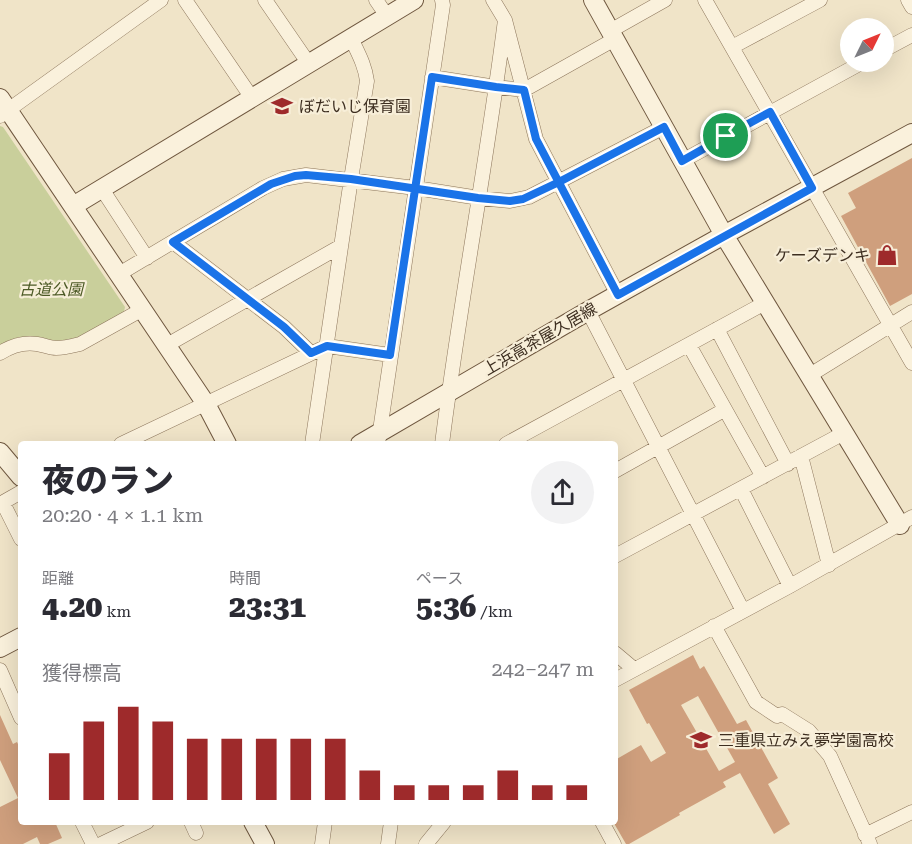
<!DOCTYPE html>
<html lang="ja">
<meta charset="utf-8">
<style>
:root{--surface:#fff;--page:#f2f2f3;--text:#2b2b33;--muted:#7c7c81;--accent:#9e2a2b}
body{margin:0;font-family:"Roboto Serif","Noto Sans JP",serif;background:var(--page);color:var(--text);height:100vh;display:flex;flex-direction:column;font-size:22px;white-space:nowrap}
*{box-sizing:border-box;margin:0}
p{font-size:20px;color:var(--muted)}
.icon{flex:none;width:33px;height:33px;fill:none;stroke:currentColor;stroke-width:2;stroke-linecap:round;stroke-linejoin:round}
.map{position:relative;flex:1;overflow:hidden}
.drawer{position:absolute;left:18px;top:441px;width:600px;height:384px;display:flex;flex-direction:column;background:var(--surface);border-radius:6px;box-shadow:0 6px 24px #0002}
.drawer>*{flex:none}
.needle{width:39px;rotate:47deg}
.controls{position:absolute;left:840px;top:18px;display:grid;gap:12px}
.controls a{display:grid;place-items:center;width:54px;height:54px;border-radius:50%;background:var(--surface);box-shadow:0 6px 24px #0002;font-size:30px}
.pin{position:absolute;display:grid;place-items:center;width:51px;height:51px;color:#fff;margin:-26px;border:3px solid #fff;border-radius:50%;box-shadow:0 2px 6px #0007}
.round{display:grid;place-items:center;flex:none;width:63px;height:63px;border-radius:32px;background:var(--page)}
.summary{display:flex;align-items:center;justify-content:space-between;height:102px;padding:0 24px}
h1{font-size:33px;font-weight:800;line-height:45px}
.stats{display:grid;grid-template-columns:repeat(3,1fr);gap:9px;height:102px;padding:6px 24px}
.stats div{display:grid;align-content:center}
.stats b{font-size:30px;font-weight:800}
.stats small{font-size:16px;font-weight:400}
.stats p{font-size:16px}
.chart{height:168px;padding:12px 24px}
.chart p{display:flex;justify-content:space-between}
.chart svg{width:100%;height:108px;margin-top:6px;stroke:var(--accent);stroke-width:6}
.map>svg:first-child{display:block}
.green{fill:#c9cf9b}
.building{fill:#cf9f7d;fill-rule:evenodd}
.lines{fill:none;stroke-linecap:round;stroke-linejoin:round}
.street-casing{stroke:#8d765c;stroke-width:15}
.secondary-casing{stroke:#6f573f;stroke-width:20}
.street{stroke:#faf1dc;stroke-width:14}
.secondary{stroke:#faf1dc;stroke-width:18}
.route-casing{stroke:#fff;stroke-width:12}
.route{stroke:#1a73e8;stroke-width:8}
.labels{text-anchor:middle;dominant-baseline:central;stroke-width:4.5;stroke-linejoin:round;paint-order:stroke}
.poi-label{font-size:16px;fill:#3d2e20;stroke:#f7eed8;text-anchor:start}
.park-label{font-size:16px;font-style:italic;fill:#4d5a26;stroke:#f7eed8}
.street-label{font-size:16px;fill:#3d2e20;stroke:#f7eed8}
</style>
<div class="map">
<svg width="912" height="844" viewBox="0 0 912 844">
<rect width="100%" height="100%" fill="#f0e4c8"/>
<path class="green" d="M0 126 3 127 125 307 124 312 77 338 60 341 19 337 0 345Z"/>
<path class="building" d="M912 158V294L890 306 841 216 856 208 848 193Z
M693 655 700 669 704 666 737 724 746 720 778 778 768 784 790 824 774 834 740 773 723 782 726 787 679 813 680 815 629 844H626L615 825V760L641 745 651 762 666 753 649 723 647 724 629 690ZM698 696 735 762 719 771 681 705Z
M0 715 13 744 17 742 21 750V822H55L62 838 48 844H40L37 837 23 844H0V807L18 798 0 760Z"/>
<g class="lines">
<defs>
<path id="street" d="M185 0 252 98
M265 0 309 64
M376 0 387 16
M493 0 505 20 536 139 618 295
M705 0 912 363
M908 0 912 7
M610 31 665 0
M732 47 820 0
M884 50 912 35
M432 77 496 87 524 90 615 39
M0 116 161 0
M682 161 863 62
M102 189 147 258
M173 242 284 327 311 353
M119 274 263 188 283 179 306 175 416 188 479 198 510 201 529 197 664 127
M588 311 743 611
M717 329 788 464
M167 345 341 246
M689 345 763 477
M0 353C11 346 24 342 37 344 44 345 50 348 56 348 65 348 72 346 80 344L143 309
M810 375 912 312
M121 444 327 346 390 355
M312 444 351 179 367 81C365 65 358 53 351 38
M378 444 443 5 442 0
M442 444C460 302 487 162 505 20
M506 444 765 303
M801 456 829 565
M615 471 724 410
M741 489 790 586
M3 503 21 539
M0 504 21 492
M615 556 844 433
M714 626 756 702 777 716 782 714 809 731 830 756 870 844
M615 653 634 669
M0 670 21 718
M615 680 790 586 912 517
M82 822 93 844
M191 822 196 833
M602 822 614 844
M865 835 912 812
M101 844 147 822
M322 844 325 822
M388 844 391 822
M426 844 444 822"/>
<path id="secondary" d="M593 0 724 235 900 525
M0 98 206 404 227 444
M73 206 414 0
M360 444 588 311 724 235 912 133
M0 452 21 477
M0 648 21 637
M253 822 265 844"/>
</defs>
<use href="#street" class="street-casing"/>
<use href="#secondary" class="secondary-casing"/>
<use href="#street" class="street"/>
<use href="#secondary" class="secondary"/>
</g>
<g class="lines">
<defs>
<path id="route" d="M726 136 682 161 664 127 559 182 523 199 510 201 478 198 351 179 306 175 295 176 271 184 173 242 284 327 311 353 327 346 390 355 432 77 496 87 524 90 536 139 618 295 812 188 770 112 726 136"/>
</defs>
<use href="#route" class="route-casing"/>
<use href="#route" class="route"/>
</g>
<defs>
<symbol id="school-bare" viewBox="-9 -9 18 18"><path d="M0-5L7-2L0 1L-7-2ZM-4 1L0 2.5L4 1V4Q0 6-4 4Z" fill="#9e2a2b" stroke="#f7eed8" stroke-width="2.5" paint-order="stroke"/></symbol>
<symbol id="shop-bare" viewBox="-9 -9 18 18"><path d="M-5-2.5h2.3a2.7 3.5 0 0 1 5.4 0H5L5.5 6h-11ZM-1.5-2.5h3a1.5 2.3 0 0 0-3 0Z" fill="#9e2a2b" stroke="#f7eed8" stroke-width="2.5" paint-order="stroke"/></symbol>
</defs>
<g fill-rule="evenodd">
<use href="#school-bare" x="267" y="91" width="30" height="30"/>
<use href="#shop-bare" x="872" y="240" width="30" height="30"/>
<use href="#school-bare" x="686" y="725" width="30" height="30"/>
</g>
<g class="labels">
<g class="poi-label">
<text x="299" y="106">ぼだいじ保育園</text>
<text x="870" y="255" text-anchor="end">ケーズデンキ</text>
<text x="718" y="740">三重県立みえ夢学園高校</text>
</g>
<g class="park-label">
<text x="51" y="289">古道公園</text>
</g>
<g class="street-label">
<text transform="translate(540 339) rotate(-30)">上浜高茶屋久居線</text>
</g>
</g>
</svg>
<div class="controls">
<a><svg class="needle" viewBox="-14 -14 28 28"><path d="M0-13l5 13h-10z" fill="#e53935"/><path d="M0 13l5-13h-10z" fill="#7c7c81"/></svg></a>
</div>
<div class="pin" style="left:726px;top:136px;background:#1e9e55"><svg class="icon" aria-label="arrive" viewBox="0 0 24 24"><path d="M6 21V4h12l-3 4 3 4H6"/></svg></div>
<section class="drawer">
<div class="summary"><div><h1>夜のラン</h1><p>20:20 · 4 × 1.1 km</p></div><a class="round"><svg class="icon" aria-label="share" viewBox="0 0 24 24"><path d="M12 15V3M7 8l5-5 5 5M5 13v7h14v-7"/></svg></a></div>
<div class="stats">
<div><p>距離</p><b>4.20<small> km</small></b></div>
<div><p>時間</p><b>23:31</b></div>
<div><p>ペース</p><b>5:36<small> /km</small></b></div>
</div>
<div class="chart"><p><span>獲得標高</span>242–247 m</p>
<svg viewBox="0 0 160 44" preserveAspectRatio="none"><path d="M5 44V25M15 44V12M25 44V6M35 44V12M45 44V19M55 44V19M65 44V19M75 44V19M85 44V19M95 44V32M105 44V38M115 44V38M125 44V38M135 44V32M145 44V38M155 44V38"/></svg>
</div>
</section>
</div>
